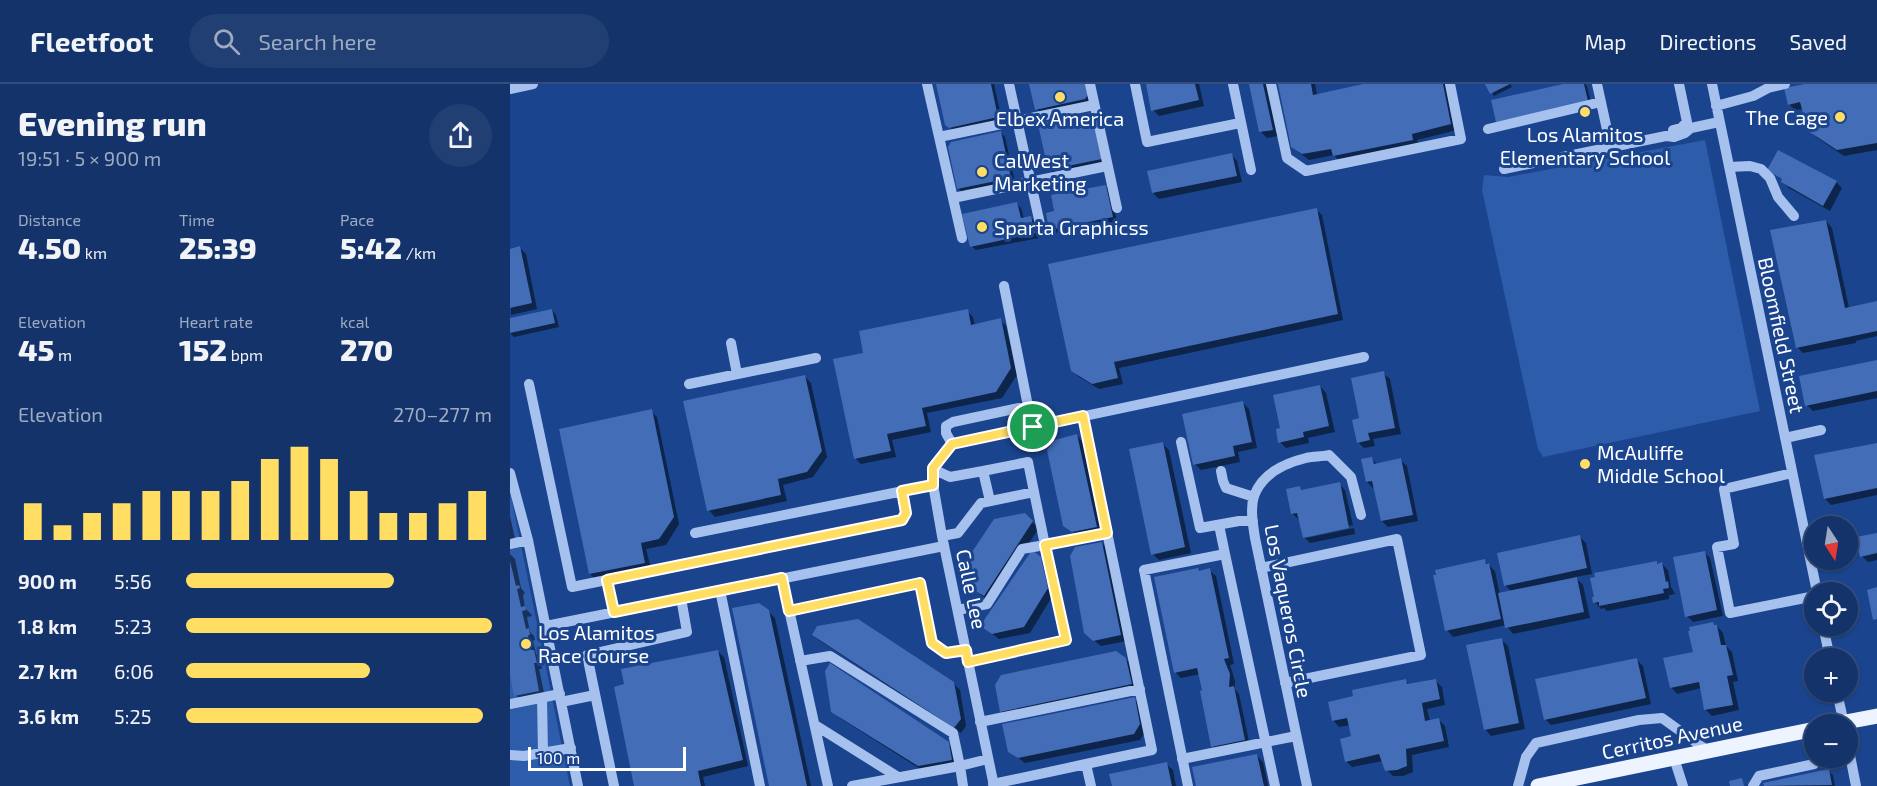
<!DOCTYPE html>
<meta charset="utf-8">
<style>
:root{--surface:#14336a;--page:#213f72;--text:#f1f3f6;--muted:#9daac1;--line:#334e7e;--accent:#ffde63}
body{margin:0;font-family:"Exo 2",sans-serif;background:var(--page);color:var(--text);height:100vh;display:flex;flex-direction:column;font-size:22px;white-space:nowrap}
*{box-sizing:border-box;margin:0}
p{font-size:20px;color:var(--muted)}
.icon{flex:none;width:33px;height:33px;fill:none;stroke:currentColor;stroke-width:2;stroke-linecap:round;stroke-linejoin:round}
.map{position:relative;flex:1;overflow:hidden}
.details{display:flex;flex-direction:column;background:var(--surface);width:510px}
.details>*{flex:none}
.needle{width:39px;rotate:168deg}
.fabs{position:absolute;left:1294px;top:432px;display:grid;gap:12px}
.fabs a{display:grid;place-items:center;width:54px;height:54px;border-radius:50%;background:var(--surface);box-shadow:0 2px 4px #0004,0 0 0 2px var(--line);font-size:30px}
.scale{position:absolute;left:18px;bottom:15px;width:158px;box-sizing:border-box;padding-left:6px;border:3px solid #fff;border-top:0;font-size:16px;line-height:21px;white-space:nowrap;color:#fff;-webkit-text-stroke:4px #1a448d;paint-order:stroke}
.pin{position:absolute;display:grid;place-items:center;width:51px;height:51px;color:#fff;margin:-26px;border:3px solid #fff;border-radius:50%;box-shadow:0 2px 6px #0007}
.round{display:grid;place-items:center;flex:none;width:63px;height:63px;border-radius:32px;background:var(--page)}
.summary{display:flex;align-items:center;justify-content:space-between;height:102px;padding:0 18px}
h1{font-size:33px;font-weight:800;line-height:45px}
.metrics{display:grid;grid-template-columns:repeat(3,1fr);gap:9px;height:102px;padding:6px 18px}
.metrics div{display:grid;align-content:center}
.metrics b{font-size:30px;font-weight:800}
.metrics small{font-size:16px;font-weight:400}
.metrics p{font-size:16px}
.chart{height:168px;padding:12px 18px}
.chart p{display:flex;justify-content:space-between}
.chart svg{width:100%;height:108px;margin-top:6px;stroke:var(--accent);stroke-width:6}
ul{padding:0 18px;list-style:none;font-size:20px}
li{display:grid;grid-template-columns:96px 72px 1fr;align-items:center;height:45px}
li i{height:15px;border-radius:8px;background:var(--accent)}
header{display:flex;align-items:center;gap:36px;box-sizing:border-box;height:84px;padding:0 30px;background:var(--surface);border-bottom:2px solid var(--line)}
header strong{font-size:28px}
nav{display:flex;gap:33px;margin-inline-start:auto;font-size:21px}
.search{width:420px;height:54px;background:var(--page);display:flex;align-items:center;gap:15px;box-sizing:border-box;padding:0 21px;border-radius:33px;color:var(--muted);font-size:22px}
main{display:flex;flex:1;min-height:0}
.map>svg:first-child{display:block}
.green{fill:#2d5cab}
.shadow{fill:#0007}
.building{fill:#436db6}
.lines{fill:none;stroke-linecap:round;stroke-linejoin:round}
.minor{stroke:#a6c1ee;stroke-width:10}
.major{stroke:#edf3ff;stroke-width:15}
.route-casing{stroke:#fff;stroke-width:12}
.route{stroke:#ffde63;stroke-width:8}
.poi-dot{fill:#ffde63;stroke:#1a448d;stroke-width:2}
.labels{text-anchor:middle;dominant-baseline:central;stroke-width:6;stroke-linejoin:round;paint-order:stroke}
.poi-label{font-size:20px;fill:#fff;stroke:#1a448d;text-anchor:start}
.street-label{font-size:20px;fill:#fff;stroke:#1a448d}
</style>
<header>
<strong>Fleetfoot</strong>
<div class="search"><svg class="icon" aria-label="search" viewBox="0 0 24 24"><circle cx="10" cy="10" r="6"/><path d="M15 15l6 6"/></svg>Search here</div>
<nav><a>Map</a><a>Directions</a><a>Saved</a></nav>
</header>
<main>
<section class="details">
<div class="summary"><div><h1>Evening run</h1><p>19:51 · 5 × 900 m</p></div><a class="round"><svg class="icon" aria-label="share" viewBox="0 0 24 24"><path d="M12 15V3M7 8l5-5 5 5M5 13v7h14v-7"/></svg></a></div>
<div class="metrics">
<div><p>Distance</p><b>4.50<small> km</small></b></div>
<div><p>Time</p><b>25:39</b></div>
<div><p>Pace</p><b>5:42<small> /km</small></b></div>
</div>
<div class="metrics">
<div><p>Elevation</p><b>45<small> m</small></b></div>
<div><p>Heart rate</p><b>152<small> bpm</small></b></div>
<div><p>kcal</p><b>270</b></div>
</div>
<div class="chart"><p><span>Elevation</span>270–277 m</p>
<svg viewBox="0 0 160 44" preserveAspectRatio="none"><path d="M5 44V29M15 44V38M25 44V33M35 44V29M45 44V24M55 44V24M65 44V24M75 44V20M85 44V11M95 44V6M105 44V11M115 44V24M125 44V33M135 44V33M145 44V29M155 44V24"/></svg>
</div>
<ul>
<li><b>900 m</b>5:56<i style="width:68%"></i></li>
<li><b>1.8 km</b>5:23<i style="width:100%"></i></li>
<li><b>2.7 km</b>6:06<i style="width:60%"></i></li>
<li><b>3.6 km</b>5:25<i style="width:97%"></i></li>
</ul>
</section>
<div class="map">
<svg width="1367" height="702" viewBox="0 0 1367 702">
<rect width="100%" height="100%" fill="#1a448d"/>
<path class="green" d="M1195 56 1250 327 1033 373 1028 365 972 106 974 91 998 93Z
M0 410 2 417 60 702H0Z"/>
<path class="shadow" d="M427 0H484L492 37 445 48 436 40Z
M521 0H579L580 20 531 29 527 25Z
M638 0H689L694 22 649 32 643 26Z
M740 0H757L768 52 757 54 751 48Z
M769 0H805L807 11 860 0H937L947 46 907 56 909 62 830 78 824 71 799 76 782 63Z
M977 0H1000L1002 3 984 12Z
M1060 0H1075L1077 2 1082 22Z
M1303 0H1367V66L1334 72 1306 53 1299 46 1293 25 1285 26 1279 20Z
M578 31 595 79 544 90 540 85Z
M491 49 495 53 505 98 453 109 448 104Z
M721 70 727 77 732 98 649 115 643 109Z
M1259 85 1326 98 1332 104 1320 127 1279 104 1273 98V96Z
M596 102 600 107 607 137 545 149 540 145Z
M507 120 511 124 514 135 521 134 525 138 529 154 466 166 461 162Z
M806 125 812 131 833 236 609 284 613 300 589 305 569 293 562 286Z
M1316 137 1322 144 1339 224 1367 218V252L1346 257V259L1293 269 1287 263Z
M10 164 16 170 27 225 1 231 0 166Z
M42 226 46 231 49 243 4 253 0 249V235Z
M457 227 463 233 465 242 490 236 496 242 507 291 492 314 417 329 421 348 382 356 386 373 351 380 345 374Z
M1367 277V314L1303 327 1297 321Z
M873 289 880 295 891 350 863 355 865 362 854 364 848 358 851 335Z
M295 293 301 299 317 373 303 393 273 401 277 417 205 433 199 426Z
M810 302 816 309 825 348 798 354 799 359 776 364 770 358 771 345Z
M732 318 739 325 747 364 728 368 730 378 691 386 685 380Z
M141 327 147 333 169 440 156 461 136 465 141 485 86 496 80 490Z
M567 352 573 358 593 449 570 454 554 441Z
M653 360 659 366 681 469 649 476 643 470Z
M1367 360V411L1321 421 1315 415Z
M862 375 868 381 890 376 897 382 908 437 878 443 872 437 865 403 863 404 857 398Z
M829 400 835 406 843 441 796 451V454L844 444 845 450 800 459 794 453 789 436 783 430 778 406 790 404 793 407Z
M514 431 529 444 481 517 472 512 465 505Z
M0 432 5 455 0 456Z
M1367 450V476L1358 478 1352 472Z
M1070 453 1076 459 1082 490 1065 493 1073 501 1080 534 1003 550 996 541 943 553 937 546 975 477 985 487 990 511 1002 508 995 501Z
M592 459 598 466 617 557 591 562 582 555Z
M1194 468 1200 474 1213 532 1183 538 1177 532Z
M0 470 5 475 11 504 15 509 13 511 15 524 21 530 22 532 17 533 20 548 24 552 25 556 23 557 26 570 30 574 32 585H29L35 613 12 618 6 611 0 586Z
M530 474 537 481 543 511 520 549 489 555 472 542Z
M1146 478 1149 481 1152 480 1158 486 1161 503 1165 510 1159 511V515L1097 527 1094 524 1091 525 1085 518Z
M699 486 706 492 724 580 720 581 725 597V605L729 610 740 662 709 668 703 662 690 590 671 594 665 588Z
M258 527 265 534 301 702H261Z
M1207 542 1213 549 1216 562 1222 568 1228 597 1223 598 1229 626 1202 632 1196 626 1191 604 1167 610 1161 603 1184 569Z
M303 551 443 599 450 606 456 642 451 649 310 557Z
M991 555 998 562 1015 645 981 652 975 645Z
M207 567 214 573 238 682 193 693 195 702H125Z
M616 575 622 582 627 606 498 633 491 627Z
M1126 575 1133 582 1141 620 1041 641 1035 635Z
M925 596 932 603 935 621 917 625 920 637 928 635 935 642 939 663 902 671 903 688 893 692H883L877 686 873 677 842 683 836 677 843 653 840 641 829 643 823 636 895 597 900 601Z
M624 615 630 621 636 647 630 656 515 679 499 667Z
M323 627 438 659 445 666 447 682 415 688 330 634Z
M747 672 753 678 758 702H687Z
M656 680 663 686 666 702H603Z
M1318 687 1323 691 1325 702H1255V700Z"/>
<path class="building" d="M426 0H481L488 33 439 44 435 41Z
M519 0H576L578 11 575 15 525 26Z
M636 0H685L689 16 641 27Z
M739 0H753L763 46 749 48Z
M768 0H801L803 11 853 0H933L941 40 902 50 903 56 823 72 821 65 792 70 781 63Z
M975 0H1000L980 10Z
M1053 0H1074L1078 17 986 38 981 16Z
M1295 0H1367V59L1327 66 1298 47 1290 18 1278 21 1274 4Z
M579 29 583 32 592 75 538 86 528 40Z
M491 47 501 94 447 105 438 63 441 58Z
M1268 66 1327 97 1313 122 1271 98 1272 95 1257 86Z
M722 69 727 92 642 109 637 87Z
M596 101 603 133 539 146 536 129 544 127 541 111Z
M507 118 511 134 521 132 525 149 460 163 452 130Z
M807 124 828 230 604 278 608 294 582 300 561 287 538 180Z
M1316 136 1335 224 1367 217V247L1286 264 1260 146Z
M10 162 22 219 0 224V165Z
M42 225 45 239 0 249V234Z
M458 225 461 241 491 234 501 284 486 308 412 324 416 342 377 350 381 367 344 375 323 275 353 269 349 247Z
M1367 276V307L1295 322 1289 292Z
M874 287 885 344 858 349 860 356 847 359 842 336 849 334 841 294Z
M295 291 312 367 297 388 268 395 271 411 197 427 173 317Z
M810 301 819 342 793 348 794 353 768 359 766 345 770 344 763 311Z
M733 317 742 358 723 362 725 372 683 381 672 330Z
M142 325 164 433 149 455 131 459 135 479 79 490 49 345Z
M567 350 587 443 562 448 553 442 537 366 545 356Z
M653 358 675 463 641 471 619 365Z
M1367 359V404L1314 415 1304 371Z
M862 373 864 380 891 374 903 431 871 437 862 397 856 398 851 375Z
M830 398 839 444 793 454 787 429 781 430 776 405 790 402 791 406Z
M515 429 523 437 474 512 464 506 458 474 484 435Z
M1367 449V469L1350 473 1346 453Z
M1070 451 1077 484 994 502 987 469Z
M592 458 611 551 583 557 574 549 560 472 565 463Z
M522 466 531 473 538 504 514 543 482 550 470 542Z
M1195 467 1207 526 1175 533 1163 473Z
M975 475 976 480 979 479 991 535 935 547 923 491H926L925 486Z
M0 477 6 502 9 501 10 504 7 505 11 523 15 522 16 526 12 527 16 545 19 544 20 551H18L21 566H24L27 579H24L29 607 4 612 0 591Z
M1147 477V480L1152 478 1156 498 1158 497 1159 504 1153 505 1154 509 1089 522V518L1083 519 1082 513H1084L1080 494 1085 493 1084 489Z
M688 484 689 487 700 484 719 574 714 575 720 590 719 603 724 602 735 656 701 663 690 607 692 606 687 584 664 589 644 493Z
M1067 493 1074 528 995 544 988 509Z
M1367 503V535L1363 536 1357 506Z
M249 519 259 526 297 702H259L222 524Z
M348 535 444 598 451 635 444 644 302 551 307 542Z
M1203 538 1204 541H1207L1211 561H1216L1223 591 1217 592 1223 621 1194 626 1189 598 1160 604 1153 574 1183 568 1178 547H1180L1179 543Z
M992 554 1009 639 974 646 956 561Z
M208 566 233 676 188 687 191 702H124L104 603 114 600 111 585Z
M606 567 616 574 622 600 490 628 485 601 491 591Z
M1127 574 1136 614 1034 636 1025 595Z
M320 579 439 658 442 676 408 682 321 628 315 587Z
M896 595 897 600 926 595 930 615 912 619 915 637 929 634 934 657 896 665 897 682 887 686 875 687 869 670 835 678 830 655 841 652 837 634 822 637 818 618 843 612 842 606Z
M625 613 630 640 624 650 508 674 498 668 492 640Z
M747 670 754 702H686L682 683Z
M657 678 662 702H602L599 690Z
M1319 685 1322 701 1254 702 1253 699Z
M1232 694 1234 702H1220L1219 697Z"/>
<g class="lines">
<path class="minor" d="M417 0 452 154
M499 0 530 140
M580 0 607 124
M625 0 637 58 730 39
M723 0 741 86
M761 0 777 74 796 87 951 55 940 0
M1087 0 1101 64
M1202 0 1307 508
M0 5 23 0
M1206 22 1243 12 1258 4 1275 0
M978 45 1091 18
M1163 46 1171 44 1177 38 1169 0
M429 53 584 21
M1219 83 1240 82 1251 85 1260 94 1268 113 1284 132
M994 85 1156 52 1164 53 1175 49 1181 44 1209 38
M443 114 597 82
M494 202 518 322
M221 259 227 290
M19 300 62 503 392 436 396 429 392 407
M179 300 306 274
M573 332 642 666 576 680
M1275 354 1311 346
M671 358 690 444 729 437H743
M442 360 436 349V342L443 338 518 322 523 343
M423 385 442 360 854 273
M423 385 424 406 432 452 484 702
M423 385 440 393 473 387
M711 387 713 397 716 404 744 413
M0 389 18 456 68 702
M1282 389 1214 405 1224 460 1207 463 1220 529 1305 512
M480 417 473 387 518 378 524 408
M709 441 715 470
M185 449 423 401
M432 452 448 449 471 419 524 408 535 461 597 449
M0 460 18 456
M751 484 887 455 911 571 775 599
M272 494 318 702
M97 496 104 528
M210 506 250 702
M448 526 477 520 512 465 535 461 556 556 458 578
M279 527 410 499 422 559 436 569 456 566
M36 542 434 462
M1313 542 1320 574
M290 577 320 572 443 649 450 682 478 675
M1327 608 1334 640
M32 614 33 669
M51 618 85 611
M0 620 50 610
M470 638 630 605
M305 641 388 693
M1338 661 1346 702
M0 671 14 672 61 664
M1164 674 1173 702
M672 675 786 652
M483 700 576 680 581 702
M104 702 77 571 177 548 171 514
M342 702 450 682 453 702
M678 702 634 486 715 470 765 702
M797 702 745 454C743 441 740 425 744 412 752 390 775 379 796 374 804 372 811 373 819 371L841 393 851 431
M1008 702 1016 673 1026 659 1129 636 1152 634 1198 667
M1243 702 1249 692 1304 680"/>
<path class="major" d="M1325 640 1367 632
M1028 702 1305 645"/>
</g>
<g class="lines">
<defs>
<path id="route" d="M573 332 597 449 535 461 556 556 458 578 456 566 436 569 422 559 410 499 279 527 272 494 104 528 97 496 392 436 396 429 392 407 423 401V384L442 360Z"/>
</defs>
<use href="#route" class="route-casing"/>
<use href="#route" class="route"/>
</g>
<g class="poi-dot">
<circle cx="550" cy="13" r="6"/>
<circle cx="1075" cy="28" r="6"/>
<circle cx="1330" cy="33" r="6"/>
<circle cx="472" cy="88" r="6"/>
<circle cx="472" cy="143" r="6"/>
<circle cx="1075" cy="380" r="6"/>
<circle cx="16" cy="560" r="6"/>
</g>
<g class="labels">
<g class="poi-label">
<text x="1318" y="33" text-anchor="end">The Cage</text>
<text x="550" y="34" text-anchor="middle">Elbex America</text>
<text x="1075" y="50" text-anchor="middle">Los Alamitos<tspan x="1075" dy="23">Elementary School</tspan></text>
<text x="484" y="76">CalWest<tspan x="484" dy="23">Marketing</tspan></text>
<text x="484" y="143">Sparta Graphicss</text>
<text x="1087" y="368">McAuliffe<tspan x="1087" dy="23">Middle School</tspan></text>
<text x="28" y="548">Los Alamitos<tspan x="28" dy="23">Race Course</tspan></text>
</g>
<g class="street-label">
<text transform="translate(1272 251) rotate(78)">Bloomfield Street</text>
<text transform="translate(462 505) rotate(78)">Calle Lee</text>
<text transform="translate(779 527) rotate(79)">Los Vaqueros Circle</text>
<text transform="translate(1162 653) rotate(-12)">Cerritos Avenue</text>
</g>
</g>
</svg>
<div class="fabs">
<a><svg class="needle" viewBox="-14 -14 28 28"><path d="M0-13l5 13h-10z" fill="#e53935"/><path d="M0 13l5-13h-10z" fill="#9daac1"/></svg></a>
<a><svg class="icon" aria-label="locate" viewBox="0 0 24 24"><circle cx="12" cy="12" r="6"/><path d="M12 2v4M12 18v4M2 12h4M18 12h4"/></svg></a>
<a>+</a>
<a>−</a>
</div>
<div class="scale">100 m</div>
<div class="pin" style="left:523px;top:343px;background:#1e9e55"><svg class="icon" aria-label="arrive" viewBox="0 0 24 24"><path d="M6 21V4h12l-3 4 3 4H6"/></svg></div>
</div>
</main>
